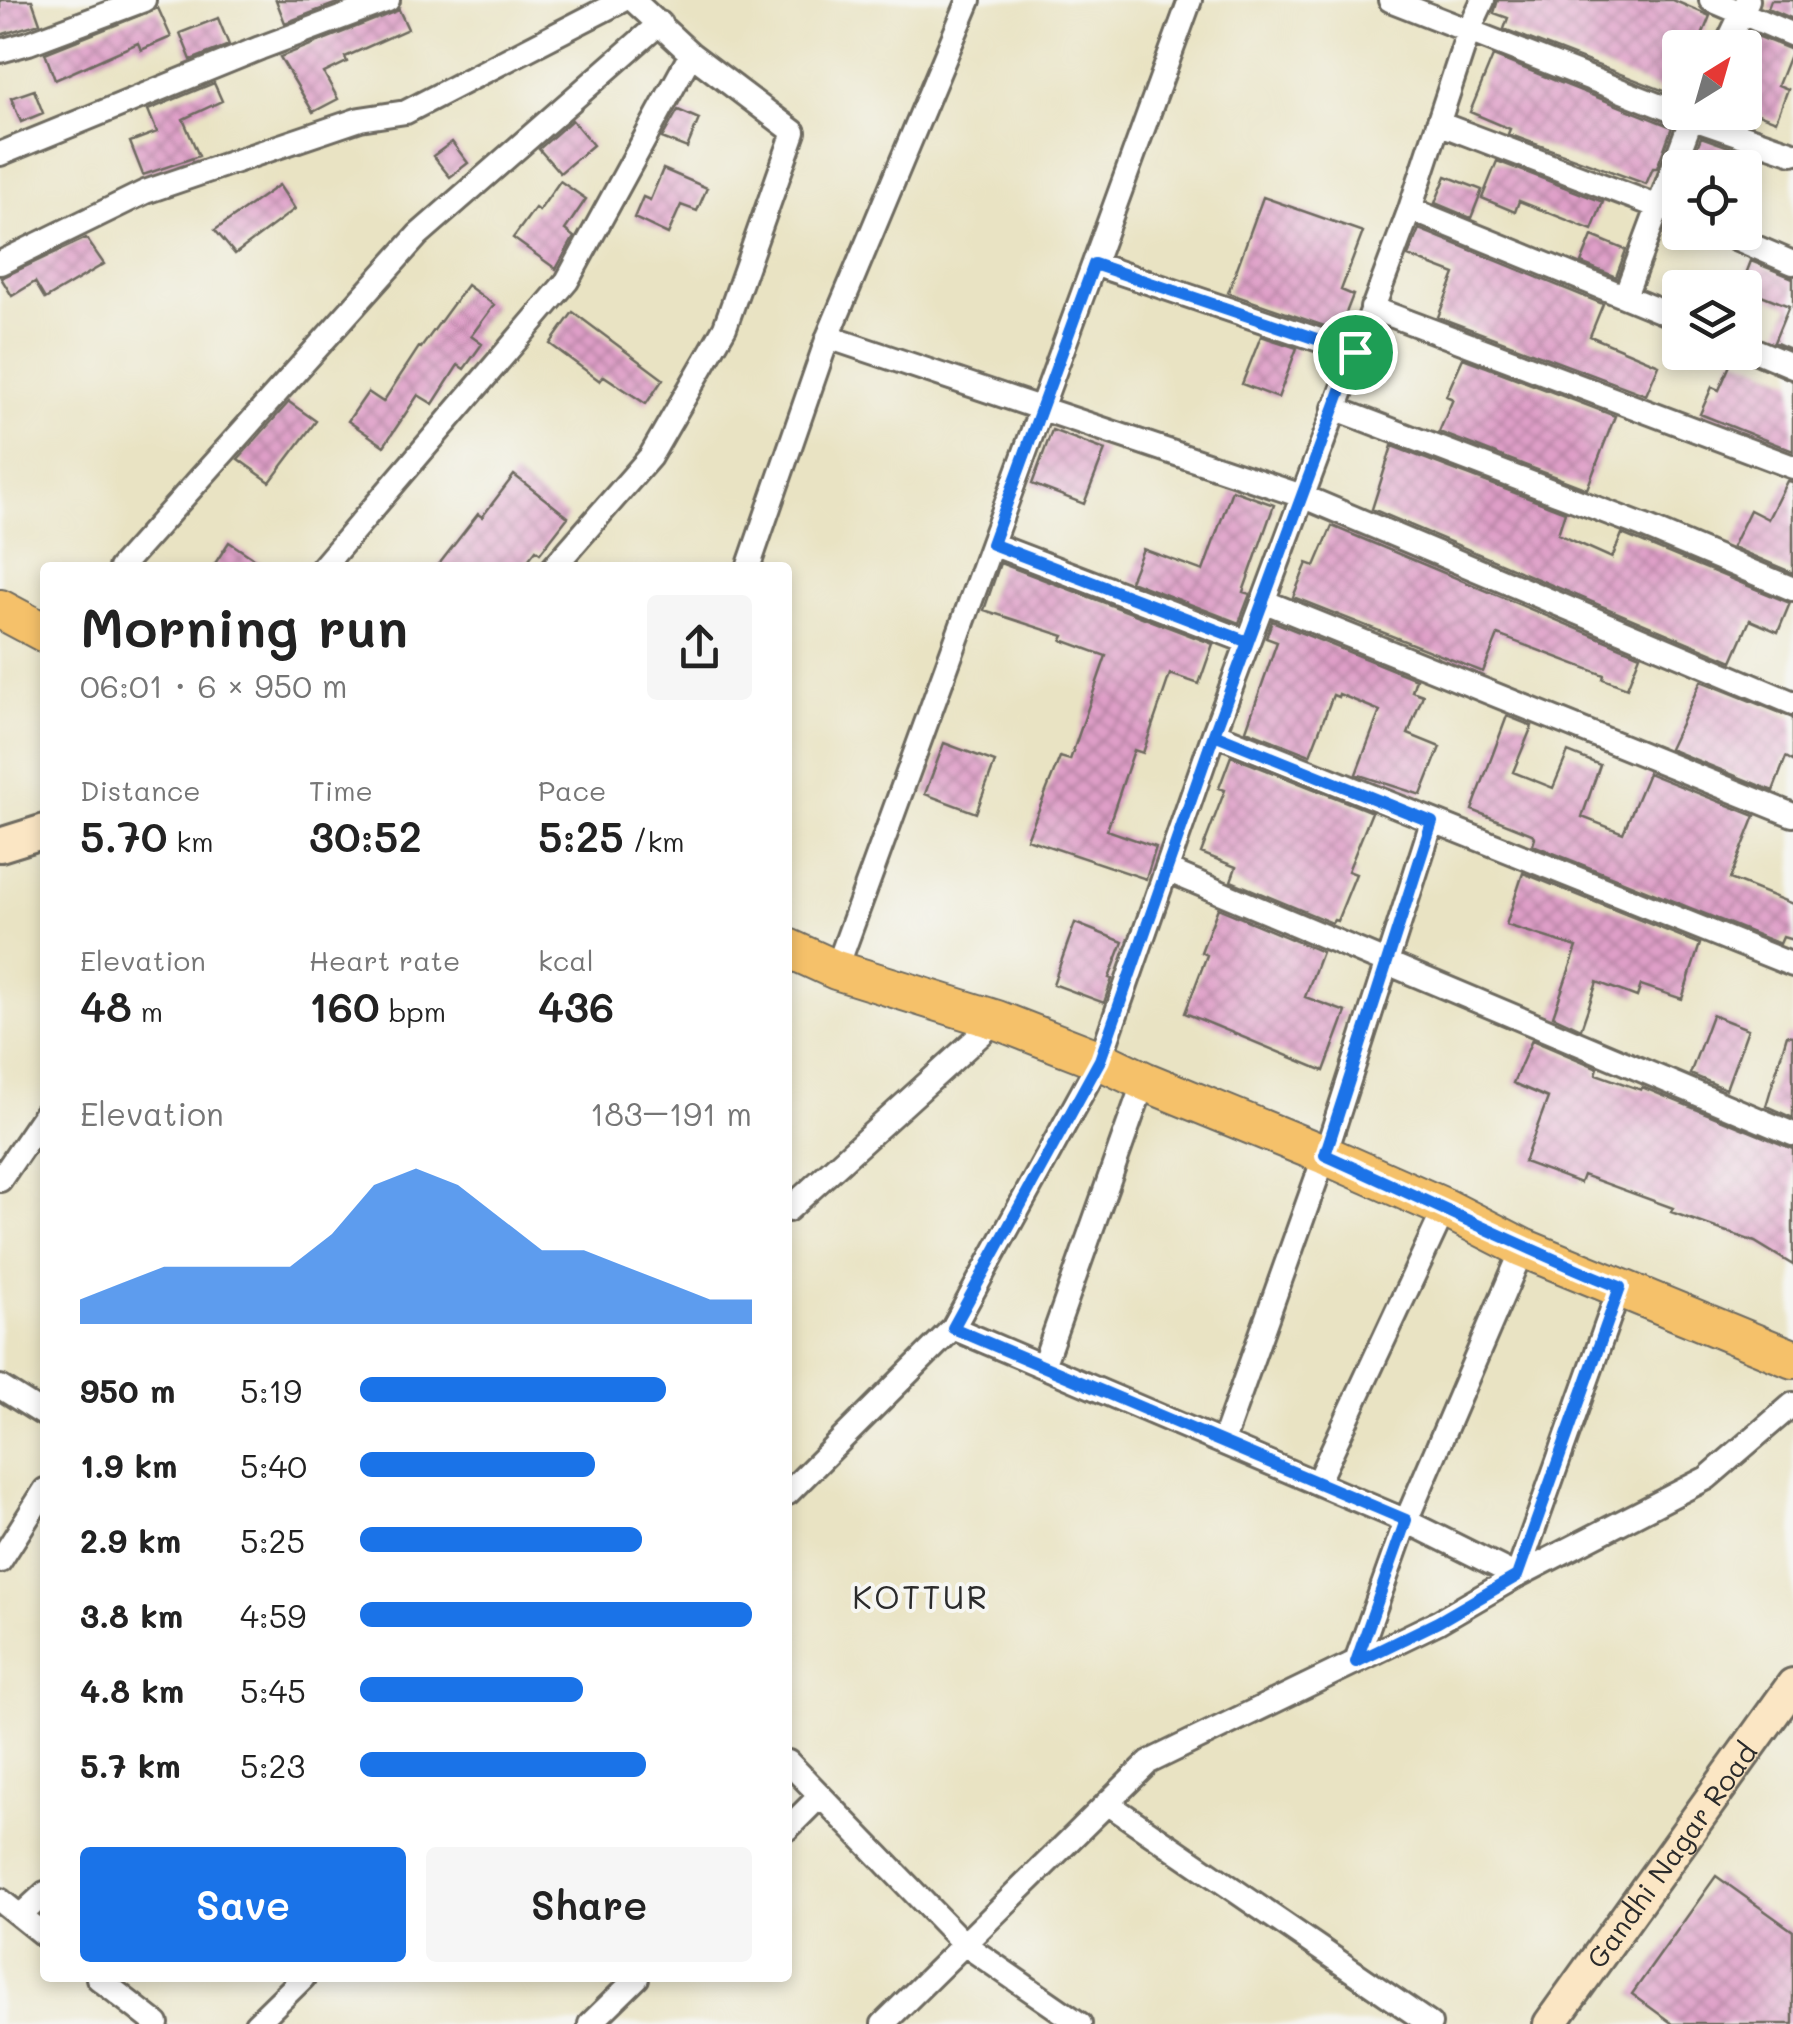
<!DOCTYPE html>
<meta charset="utf-8">
<style>
:root{--surface:#fff;--page:#f6f6f6;--text:#222;--muted:#767676;--accent:#1a73e8}
body{margin:0;font-family:Mali,sans-serif;background:var(--page);color:var(--text);height:100vh;display:flex;flex-direction:column;font-size:38px;white-space:nowrap}
*{box-sizing:border-box;margin:0}
p{font-size:32px;color:var(--muted)}
.icon{flex:none;width:55px;height:55px;fill:none;stroke:currentColor;stroke-width:2;stroke-linecap:round;stroke-linejoin:round}
.map{position:relative;flex:1;overflow:hidden}
.sheet{position:absolute;left:40px;top:562px;width:752px;height:1420px;display:flex;flex-direction:column;background:var(--surface);border-radius:10px;box-shadow:0 5px 15px #0003}
.sheet>*{flex:none}
.needle{width:65px;rotate:37deg}
.fabs{position:absolute;left:1662px;top:30px;display:grid;gap:20px}
.fabs a{display:grid;place-items:center;width:100px;height:100px;border-radius:10px;background:var(--surface);box-shadow:0 5px 15px #0003;font-size:50px}
.pin{position:absolute;display:grid;place-items:center;width:85px;height:85px;color:#fff;margin:-42px;border:5px solid #fff;border-radius:50%;box-shadow:0 2px 10px #0007}
.round{display:grid;place-items:center;flex:none;width:105px;height:105px;border-radius:10px;background:var(--page)}
.overview{display:flex;align-items:center;justify-content:space-between;height:170px;padding:0 40px}
h1{font-size:55px;font-weight:600;line-height:75px}
.figures{display:grid;grid-template-columns:repeat(3,1fr);gap:15px;height:170px;padding:10px 40px}
.figures div{display:grid;align-content:center}
.figures b{font-size:42px;font-weight:600}
.figures small{font-size:28px;font-weight:400}
.figures p{font-size:28px}
.chart{height:280px;padding:20px 40px}
.chart p{display:flex;justify-content:space-between}
.chart svg{width:100%;height:180px;margin-top:10px;fill:var(--accent);opacity:.7}
.action{display:flex;gap:20px;margin-top:auto;padding:20px 40px}
.action a{flex:1;height:115px;border-radius:10px;background:var(--accent);color:#fff;font-size:40px;font-weight:600;line-height:115px;text-align:center}
.action a+a{background:var(--page);color:var(--text)}
ul{padding:0 40px;list-style:none;font-size:32px}
li{display:grid;grid-template-columns:160px 120px 1fr;align-items:center;height:75px}
li i{height:25px;border-radius:12px;background:var(--accent)}
.map>svg:first-child{display:block}
.building{fill:url(#building-cross-hatch)}
.lines{fill:none;stroke-linecap:round;stroke-linejoin:round}
.street-casing{stroke:#6e6b60;stroke-width:28}
.secondary-casing{stroke:#6e6b60;stroke-width:38}
.primary-casing{stroke:#6e6b60;stroke-width:42}
.street{stroke:#fff;stroke-width:22}
.secondary{stroke:#fbe6c4;stroke-width:32}
.primary{stroke:#f5c16b;stroke-width:38}
.route-casing{stroke:#fff;stroke-width:20}
.route{stroke:#1a73e8;stroke-width:12}
.labels{text-anchor:middle;dominant-baseline:central;stroke-width:8;stroke-linejoin:round;paint-order:stroke}
.street-label{font-size:28px;fill:#2b2b2b;stroke:#f6f6f2}
.quarter-label{font-size:32px;letter-spacing:2.5px;fill:#2b2b2b;stroke:#f6f6f2}
</style>
<div class="map">
<svg width="1793" height="2024" viewBox="0 0 1793 2024">
<defs>
<pattern id="building-cross-hatch" width="8" height="8" patternUnits="userSpaceOnUse" patternTransform="scale(2.5)"><rect width="8" height="8" fill="#df9fc8"/><path d="M0 0l8 8M0 8l8-8" fill="none" stroke="#b582a3"/></pattern>
</defs>
<rect width="100%" height="100%" fill="#f6f6f2"/>
<filter id="ink" filterUnits="userSpaceOnUse"><feTurbulence type="fractalNoise" baseFrequency=".01" numOctaves="2"/><feDisplacementMap in="SourceGraphic" scale="20" xChannelSelector="R" yChannelSelector="G"/><feConvolveMatrix kernelMatrix="1 2 1 2 8 2 1 2 1" color-interpolation-filters="sRGB"/></filter>
<filter id="wash" filterUnits="userSpaceOnUse"><feTurbulence type="fractalNoise" baseFrequency=".0048" numOctaves="4" result="noise"/><feDisplacementMap in="SourceGraphic" scale="40" xChannelSelector="R" yChannelSelector="G"/><feGaussianBlur stdDeviation="2.25" result="paint"/><feColorMatrix in="noise" values="0 0 0 0 0 0 0 0 0 0 0 0 0 0 0 0 0 1.4 0 .05"/><feComposite in="paint" operator="in"/></filter>
<g filter="url(#wash)">
<rect width="100%" height="100%" fill="#e9e3c3"/>
<g id="blocks">
<path class="building" d="M0 0H32L40 23 0 35Z
M276 0H345L285 23Z
M1498 0H1673L1710 16 1697 48H1680V75L1672 94 1504 29 1508 18 1494 13Z
M1771 0H1793V19L1768 8Z
M158 8 171 37 141 50 138 43 55 80 45 53Z
M399 10 408 29 345 57 347 62 324 73 338 99 313 112 280 57Z
M218 18 229 45 191 60 180 33Z
M1757 36 1792 50 1778 85 1788 89 1776 121 1745 109V95L1754 72 1745 67Z
M1493 56 1672 127 1657 168H1653L1646 184 1508 134 1510 129 1470 112Z
M214 83 222 101 183 119 199 156 143 175 130 142 157 132 148 110Z
M34 90 43 113 21 122 11 98Z
M678 110 699 119 687 148 662 138Z
M572 120 593 145 560 173 539 149Z
M1701 137 1743 152 1737 168H1689Z
M452 142 468 163 450 177 433 156Z
M1497 161 1603 202 1592 230 1519 201 1515 212 1482 198Z
M663 169 707 188 697 211 681 205 668 234 634 218 643 197 650 200Z
M1446 176 1482 190 1471 218 1435 203Z
M560 181 586 199 565 230 574 237 556 269 513 238 535 208 539 211Z
M279 185 295 209 235 254 215 230Z
M1263 197 1363 232 1341 290 1353 295 1339 331 1228 293Z
M1419 229 1603 304 1590 336 1659 365 1646 395 1438 317 1455 274 1408 256Z
M1592 236 1626 250 1616 277 1581 263Z
M86 238 104 264 45 299 35 282 12 296 1 278Z
M1751 261 1793 278V350L1774 342 1789 306 1741 287Z
M467 285 494 305 471 336 482 344 464 369 458 365 433 404 418 395 384 446 348 421 368 392 383 402 419 347 421 348Z
M573 312 663 379 646 404 604 376 600 381 550 344Z
M1261 336 1297 348 1278 398 1242 384Z
M1734 356 1793 381V451L1700 414 1712 387 1719 390Z
M1463 358 1615 416 1587 489 1439 432 1453 399 1446 396Z
M289 402 316 421 270 482 238 459Z
M1052 430 1105 450 1084 504 1032 484Z
M1392 446 1565 512 1558 534 1612 558 1622 534 1790 603 1778 632 1750 620 1732 661 1372 509Z
M514 475 568 517 540 553 536 550 522 568H436L478 514 482 517Z
M1787 481 1793 482V573L1732 547 1750 510 1768 519Z
M1232 490 1274 505 1243 592 1250 594 1239 623 1130 581 1143 549 1203 571Z
M1332 526 1640 655 1627 688 1603 679 1604 675 1498 635 1483 672 1293 597 1307 563 1315 566Z
M229 542 268 568H212Z
M1000 563 1213 644 1199 684 1170 674 1143 753 1134 750 1107 830 1156 847 1146 879 1027 839 1060 757 1070 760 1106 656 1062 640 1064 636 984 610Z
M1272 621 1416 679 1412 691 1423 695 1408 734 1440 747 1421 795 1356 774 1380 711 1339 694 1338 697 1333 695 1310 755 1246 730 1277 642 1266 638Z
M1701 681 1793 718V761L1786 757 1773 791 1669 749Z
M1507 716 1532 726 1513 772 1553 788 1568 752 1600 765 1582 817 1623 833 1648 773 1755 816 1730 879 1793 904V940L1783 937 1780 944 1533 845 1535 838 1532 834 1472 810Z
M944 743 995 762 976 813 925 794Z
M1231 756 1372 812 1348 871 1356 874 1337 921 1334 920 1332 923 1231 881 1236 867 1201 853 1225 790 1219 788Z
M1523 873 1700 944 1682 999 1641 985 1637 997 1597 982 1581 1029 1553 1016 1577 947 1506 925Z
M1218 908 1322 952 1305 997 1346 1012 1324 1071 1185 1013 1207 955 1201 952Z
M1075 923 1123 942 1109 978 1112 979 1104 1003 1053 984Z
M1712 1015 1748 1029 1726 1089 1690 1074Z
M1787 1035 1793 1036V1118L1766 1106Z
M1532 1040 1598 1068 1596 1074 1641 1090 1642 1087 1793 1149V1265L1755 1242 1671 1212 1673 1208 1583 1175 1580 1183 1524 1162 1548 1098 1513 1083Z
M1716 1876 1793 1931V2024H1673L1632 1994Z"/>
</g>
</g>
<g filter="url(#ink)">
<use href="#blocks" fill-opacity="0" stroke="#6e6b60" stroke-width="2.5"/>
<g class="lines">
<defs>
<path id="street" d="M1390 0 1691 118 1793 153
M1711 0 1793 35
M1725 48 1748 0
M0 51 29 43 144 0
M1438 123 1680 215
M0 154 260 48 388 0
M1410 209 1680 319
M1721 232 1793 263
M0 263 145 192 360 119 406 112 623 0
M1094 264 1355 352
M1625 296 1694 112
M1372 308 1793 467
M828 337 1302 496 1793 703
M1745 346 1793 366
M1334 408 1643 526 1793 589
M992 544 1248 642
M120 568 418 235 660 23
M322 568 567 281 691 54
M553 568 650 457 725 327 794 132 691 54 633 0
M748 568 828 337 969 0
M1263 601 1793 815
M1214 733 1793 965
M1167 870 1793 1134
M836 970 1190 0
M0 1180 45 1114
M788 1210 997 1020
M953 1328 1406 1521 1517 1576 1620 1287
M1043 1366 1144 1081
M0 1387 45 1415
M1223 1441 1325 1155 1432 822
M1317 1483 1445 1208
M788 1493 953 1328 1100 1060 1214 733 1410 209 1469 30 1483 0
M0 1561 45 1490
M1356 1661 1406 1521 1523 1248
M788 1762 964 1944 1080 2024
M1107 1803 1430 2024
M788 1828 820 1796
M0 1900 45 1936
M20 1916 45 1893
M98 1978 157 2024
M256 2024 303 1978
M590 2024 637 1978
M883 2024 1149 1762 1438 1622 1517 1576 1707 1478 1793 1404"/>
<g id="secondary">
<path d="M0 845 45 831"/>
<path id="s1" d="M1550 2024 1793 1685"/>
</g>
<path id="primary" d="M0 609 45 633
M788 948 836 970 997 1020 1100 1060 1144 1081 1325 1155 1445 1208 1523 1248 1793 1359"/>
</defs>
<use href="#street" class="street-casing"/>
<use href="#secondary" class="secondary-casing"/>
<use href="#primary" class="primary-casing"/>
<use href="#street" class="street"/>
<use href="#secondary" class="secondary"/>
<use href="#primary" class="primary"/>
</g>
</g>
<g class="lines" filter="url(#ink)">
<defs>
<path id="route" d="M1355 352 1214 734 1100 1060 953 1328 1406 1520 1356 1662 1438 1622 1517 1576 1620 1287C1520 1247 1424 1199 1325 1155L1432 822 1214 734 1248 642 992 544 1094 264 1355 352"/>
</defs>
<use href="#route" class="route-casing"/>
<use href="#route" class="route"/>
</g>
<g class="labels">
<g class="street-label">
<text stroke="none"><textPath href="#s1" startOffset="208">Gandhi Nagar Road</textPath></text>
</g>
<g class="quarter-label">
<text x="921" y="1596">KOTTUR</text>
</g>
</g>
</svg>
<div class="fabs">
<a><svg class="needle" viewBox="-14 -14 28 28"><path d="M0-13l5 13h-10z" fill="#e53935"/><path d="M0 13l5-13h-10z" fill="#767676"/></svg></a>
<a><svg class="icon" aria-label="locate" viewBox="0 0 24 24"><circle cx="12" cy="12" r="6"/><path d="M12 2v4M12 18v4M2 12h4M18 12h4"/></svg></a>
<a><svg class="icon" aria-label="layers" viewBox="0 0 24 24"><path d="M12 4l9 5-9 5-9-5zM3 14l9 5 9-5"/></svg></a>
</div>
<div class="pin" style="left:1355px;top:352px;background:#1e9e55"><svg class="icon" aria-label="arrive" viewBox="0 0 24 24"><path d="M6 21V4h12l-3 4 3 4H6"/></svg></div>
<section class="sheet">
<div class="overview"><div><h1>Morning run</h1><p>06:01 · 6 × 950 m</p></div><a class="round"><svg class="icon" aria-label="share" viewBox="0 0 24 24"><path d="M12 15V3M7 8l5-5 5 5M5 13v7h14v-7"/></svg></a></div>
<div class="figures">
<div><p>Distance</p><b>5.70<small> km</small></b></div>
<div><p>Time</p><b>30:52</b></div>
<div><p>Pace</p><b>5:25<small> /km</small></b></div>
</div>
<div class="figures">
<div><p>Elevation</p><b>48<small> m</small></b></div>
<div><p>Heart rate</p><b>160<small> bpm</small></b></div>
<div><p>kcal</p><b>436</b></div>
</div>
<div class="chart"><p><span>Elevation</span>183–191 m</p>
<svg viewBox="0 0 160 44" preserveAspectRatio="none"><path d="M0 44V38L10 34L20 30L30 30L40 30L50 30L60 22L70 10L80 6L90 10L100 18L110 26L120 26L130 30L140 34L150 38L160 38V44z"/></svg>
</div>
<ul>
<li><b>950 m</b>5:19<i style="width:78%"></i></li>
<li><b>1.9 km</b>5:40<i style="width:60%"></i></li>
<li><b>2.9 km</b>5:25<i style="width:72%"></i></li>
<li><b>3.8 km</b>4:59<i style="width:100%"></i></li>
<li><b>4.8 km</b>5:45<i style="width:57%"></i></li>
<li><b>5.7 km</b>5:23<i style="width:73%"></i></li>
</ul>
<div class="action"><a>Save</a><a>Share</a></div>
</section>
</div>
